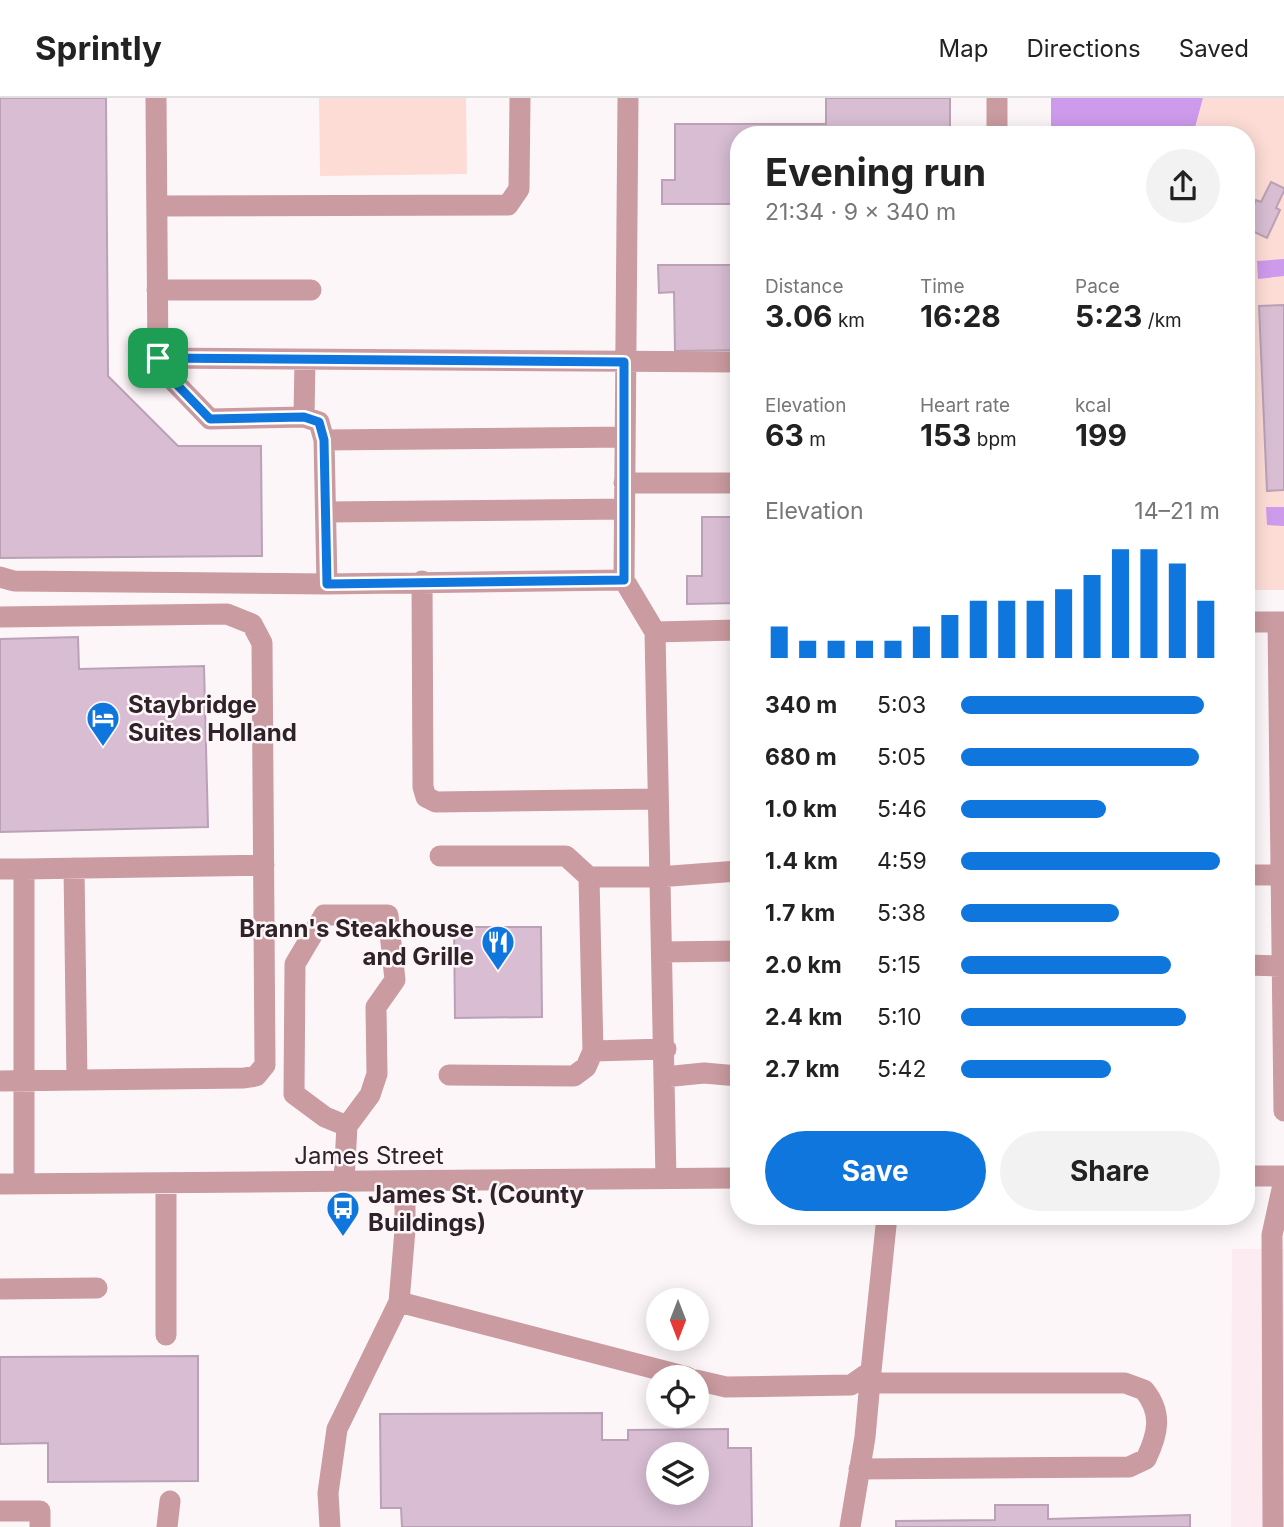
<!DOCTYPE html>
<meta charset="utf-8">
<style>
:root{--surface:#fff;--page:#f2f2f2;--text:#222;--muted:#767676;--line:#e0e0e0;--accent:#0f76de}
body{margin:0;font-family:Inter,sans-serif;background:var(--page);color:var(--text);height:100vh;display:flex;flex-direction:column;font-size:26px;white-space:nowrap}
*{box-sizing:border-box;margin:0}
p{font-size:23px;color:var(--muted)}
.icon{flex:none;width:38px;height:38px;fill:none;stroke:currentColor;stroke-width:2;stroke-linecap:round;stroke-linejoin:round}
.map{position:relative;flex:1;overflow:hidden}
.sheet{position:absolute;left:730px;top:28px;width:525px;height:1099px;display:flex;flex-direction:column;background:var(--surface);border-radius:28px;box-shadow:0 4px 18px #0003}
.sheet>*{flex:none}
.needle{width:46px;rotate:180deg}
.fabs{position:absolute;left:646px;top:1190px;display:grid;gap:14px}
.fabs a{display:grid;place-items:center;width:63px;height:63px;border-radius:50%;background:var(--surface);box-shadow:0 4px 18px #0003;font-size:35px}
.pin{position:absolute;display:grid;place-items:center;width:60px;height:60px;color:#fff;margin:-30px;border-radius:14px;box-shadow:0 4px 10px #0006}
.round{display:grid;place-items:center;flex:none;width:74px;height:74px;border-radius:37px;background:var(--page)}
.summary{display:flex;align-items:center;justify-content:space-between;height:119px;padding:0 35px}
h1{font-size:38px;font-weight:700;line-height:52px}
.figures{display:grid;grid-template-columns:repeat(3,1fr);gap:10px;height:119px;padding:7px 35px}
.figures div{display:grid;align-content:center}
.figures b{font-size:30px;font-weight:700}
.figures small{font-size:19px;font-weight:400}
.figures p{font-size:19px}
.chart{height:196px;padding:14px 35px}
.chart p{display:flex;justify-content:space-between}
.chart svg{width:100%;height:126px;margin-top:7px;stroke:var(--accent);stroke-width:6}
.cta{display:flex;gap:14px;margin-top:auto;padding:14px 35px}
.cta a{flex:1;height:80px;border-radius:42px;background:var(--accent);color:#fff;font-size:28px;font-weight:700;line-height:80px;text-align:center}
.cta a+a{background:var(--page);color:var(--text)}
ul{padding:0 35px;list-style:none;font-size:23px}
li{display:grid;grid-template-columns:112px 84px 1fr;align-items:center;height:52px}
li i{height:18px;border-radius:9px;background:var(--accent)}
header{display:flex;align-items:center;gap:42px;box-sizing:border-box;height:98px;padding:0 35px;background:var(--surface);border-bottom:2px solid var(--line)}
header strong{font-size:33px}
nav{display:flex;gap:38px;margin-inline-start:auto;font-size:24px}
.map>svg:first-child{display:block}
.built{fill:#fdebf2}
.green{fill:#fddcd6}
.water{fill:#ce9aeb}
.building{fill:#d8bdd3;stroke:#bba1b6;stroke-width:2;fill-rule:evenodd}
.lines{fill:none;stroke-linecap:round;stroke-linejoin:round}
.minor{stroke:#ca9ba0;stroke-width:21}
.route-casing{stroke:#fff;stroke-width:14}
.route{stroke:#0f76de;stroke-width:9}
.labels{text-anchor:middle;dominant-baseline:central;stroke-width:5;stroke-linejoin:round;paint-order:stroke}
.poi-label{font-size:24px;font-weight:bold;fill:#2f2228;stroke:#fdf6f9;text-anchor:start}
.street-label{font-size:24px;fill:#2f2228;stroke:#fdf6f9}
</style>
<header>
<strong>Sprintly</strong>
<nav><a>Map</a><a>Directions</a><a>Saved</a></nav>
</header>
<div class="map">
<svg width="1284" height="1429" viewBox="0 0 1284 1429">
<rect width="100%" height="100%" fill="#fdf6f9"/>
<path class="built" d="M1232 1151H1284V1429H1231Z"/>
<path class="green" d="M319 0H466L467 76 320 78Z
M1203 0H1284V492H1246V37H1193Z"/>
<path class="water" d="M1051 0H1203L1193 37H1051Z
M1284 161V178L1258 181 1257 163Z
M1266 409H1284V428L1267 427Z"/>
<path class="building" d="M0 0H106L108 278 178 348H261L262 458 0 460Z
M826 0H950V37H738V106H662V82H675V26H826Z
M1271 84 1284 90V93L1276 110 1280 112 1267 140 1246 130V124L1256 102 1261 104Z
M658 167H738V252L675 253 674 194 659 195Z
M1284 207V392L1267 393 1259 208Z
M1246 344 1249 411H1246Z
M702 419H738V505L687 506V478H702Z
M78 539 79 571 204 568 208 729 0 734V541Z
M454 829H541L542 919 455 920Z
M198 1258V1383L48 1384V1345L0 1346V1259Z
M602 1315V1342H628V1332L728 1331V1350H751L752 1429H402L401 1410H381L380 1316ZM658 1356H696V1395H658Z
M995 1407H1048V1421L1190 1417V1429H896V1423L995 1422Z"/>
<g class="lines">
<path class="minor" d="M156 0 158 267 210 321 304 319 319 324 324 342 327 486
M997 0V37
M157 108 508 107 519 91 520 0
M157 192H311
M158 260 738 264
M304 319 305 262
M324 342 624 339
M624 385H738
M326 414 624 411
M0 479 14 483 327 486 624 482 655 534
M624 482 628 0
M422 483 423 689 426 699 436 704 656 701
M0 519 227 516 252 526 262 545 265 967 256 978 244 980 0 983
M1246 524H1284
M1278 524 1284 1013
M440 758H566L589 779
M74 770 77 982
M0 771H24
M1246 777H1282
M662 854 738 853
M1246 867 1282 868
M593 953 589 779H658L738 773
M449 977 574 978 586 969 593 953 666 951
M664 979 704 975 738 978
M1246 1078H1284
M666 1081 655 534 738 532
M344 1083 347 1028 370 997 377 976 376 909 395 882 388 817H324L295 866 294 996 325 1019 347 1028
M166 1085V1237
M0 1086 738 1080
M24 1086V771L264 767
M0 1191 97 1190
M399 1204 687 1279
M696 1282 726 1289 851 1287 871 1273 887 1118
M859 1371 1129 1369 1146 1361C1158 1336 1163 1315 1144 1292L1125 1285H870
M0 1413H40V1429
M167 1429 170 1403
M330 1429 328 1395 337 1331 399 1204 405 1132V1083
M850 1429 865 1339 871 1273
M1273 1429 1272 1137 1284 1082"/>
</g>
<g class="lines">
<defs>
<path id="route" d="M158 260 624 264V482L327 486 324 342 319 324 304 319 210 321 158 267Z"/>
</defs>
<use href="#route" class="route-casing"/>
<use href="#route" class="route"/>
</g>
<defs>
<symbol id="hotel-pin" viewBox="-11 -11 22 30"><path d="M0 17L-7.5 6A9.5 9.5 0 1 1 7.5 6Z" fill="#0f76de" stroke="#fdf6f9"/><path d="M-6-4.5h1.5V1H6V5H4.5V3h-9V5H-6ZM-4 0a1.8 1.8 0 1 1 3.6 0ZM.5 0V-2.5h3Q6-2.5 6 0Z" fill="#fff"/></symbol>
<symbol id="restaurant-pin" viewBox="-11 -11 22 30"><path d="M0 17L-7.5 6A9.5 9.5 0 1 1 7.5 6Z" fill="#0f76de" stroke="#fdf6f9"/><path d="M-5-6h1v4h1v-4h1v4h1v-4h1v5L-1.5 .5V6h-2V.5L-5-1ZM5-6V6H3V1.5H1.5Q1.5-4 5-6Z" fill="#fff"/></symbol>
<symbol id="bus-pin" viewBox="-11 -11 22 30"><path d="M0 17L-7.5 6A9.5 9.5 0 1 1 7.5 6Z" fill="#0f76de" stroke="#fdf6f9"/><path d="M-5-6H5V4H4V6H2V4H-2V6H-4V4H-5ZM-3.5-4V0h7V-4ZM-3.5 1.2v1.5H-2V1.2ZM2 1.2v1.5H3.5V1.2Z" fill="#fff"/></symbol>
</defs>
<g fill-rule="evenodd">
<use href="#hotel-pin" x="84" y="601" width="38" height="52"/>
<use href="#restaurant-pin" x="479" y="825" width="38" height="52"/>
<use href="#bus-pin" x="324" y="1091" width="38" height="52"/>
</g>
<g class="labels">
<g class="poi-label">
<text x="128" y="606">Staybridge<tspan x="128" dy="28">Suites Holland</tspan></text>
<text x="474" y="830" text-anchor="end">Brann's Steakhouse<tspan x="474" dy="28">and Grille</tspan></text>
<text x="368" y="1096">James St. (County<tspan x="368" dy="28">Buildings)</tspan></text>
</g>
<g class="street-label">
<text x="369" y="1057">James Street</text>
</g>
</g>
</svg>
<div class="fabs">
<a><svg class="needle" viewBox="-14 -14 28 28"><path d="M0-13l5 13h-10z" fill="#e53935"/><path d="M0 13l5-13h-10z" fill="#767676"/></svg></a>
<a><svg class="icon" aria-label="locate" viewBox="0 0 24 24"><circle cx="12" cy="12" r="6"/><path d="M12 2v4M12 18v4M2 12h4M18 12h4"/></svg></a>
<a><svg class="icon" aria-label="layers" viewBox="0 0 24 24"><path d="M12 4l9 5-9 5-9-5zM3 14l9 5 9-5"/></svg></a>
</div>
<div class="pin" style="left:158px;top:260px;background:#1e9e55"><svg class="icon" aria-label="arrive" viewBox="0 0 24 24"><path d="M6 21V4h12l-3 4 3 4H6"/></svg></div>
<section class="sheet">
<div class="summary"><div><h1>Evening run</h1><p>21:34 · 9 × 340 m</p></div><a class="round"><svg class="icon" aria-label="share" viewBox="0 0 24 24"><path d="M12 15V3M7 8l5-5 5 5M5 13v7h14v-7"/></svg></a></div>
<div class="figures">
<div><p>Distance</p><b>3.06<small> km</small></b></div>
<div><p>Time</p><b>16:28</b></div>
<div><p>Pace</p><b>5:23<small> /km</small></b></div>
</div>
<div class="figures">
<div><p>Elevation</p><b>63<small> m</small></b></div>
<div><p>Heart rate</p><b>153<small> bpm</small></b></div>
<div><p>kcal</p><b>199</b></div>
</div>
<div class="chart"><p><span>Elevation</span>14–21 m</p>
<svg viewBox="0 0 160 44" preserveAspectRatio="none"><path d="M5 44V33M15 44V38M25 44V38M35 44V38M45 44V38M55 44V33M65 44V29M75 44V24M85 44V24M95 44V24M105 44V20M115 44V15M125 44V6M135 44V6M145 44V11M155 44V24"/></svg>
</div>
<ul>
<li><b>340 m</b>5:03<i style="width:94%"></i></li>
<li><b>680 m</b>5:05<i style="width:92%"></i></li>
<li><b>1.0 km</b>5:46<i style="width:56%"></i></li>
<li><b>1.4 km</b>4:59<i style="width:100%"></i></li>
<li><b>1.7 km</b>5:38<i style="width:61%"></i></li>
<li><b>2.0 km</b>5:15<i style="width:81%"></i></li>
<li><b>2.4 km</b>5:10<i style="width:87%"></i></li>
<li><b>2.7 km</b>5:42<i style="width:58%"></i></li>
</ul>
<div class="cta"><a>Save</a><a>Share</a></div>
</section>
</div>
